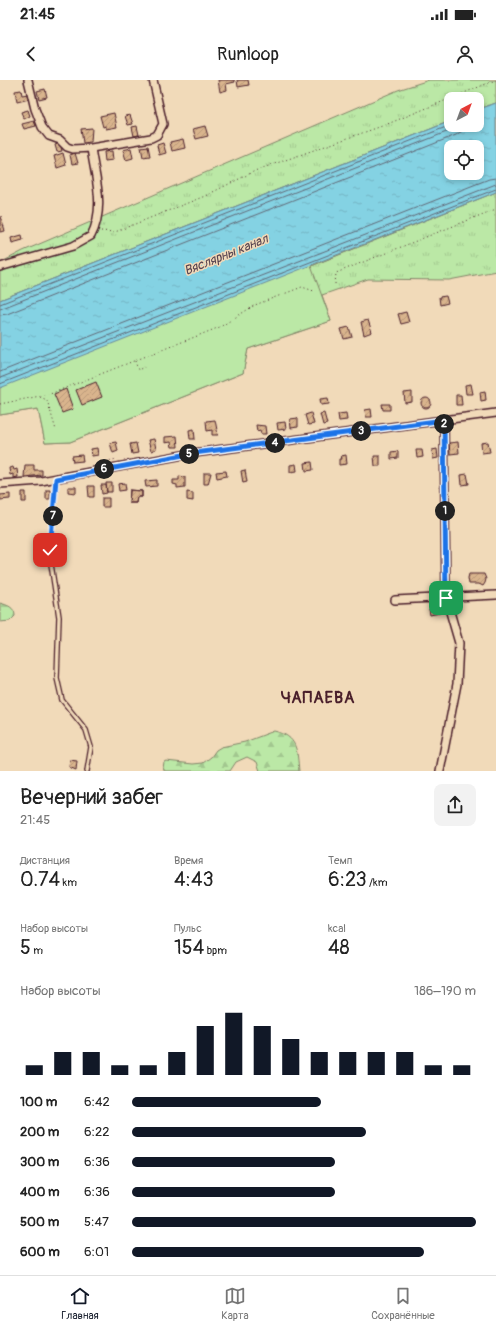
<!DOCTYPE html>
<html lang="ru">
<meta charset="utf-8">
<style>
:root{--surface:#fff;--page:#f2f2f2;--text:#222;--muted:#767676;--line:#e0e0e0;--accent:#111827}
body{margin:0;font-family:Pangolin,sans-serif;background:var(--page);color:var(--text);height:100vh;display:flex;flex-direction:column;font-size:15px;white-space:nowrap}
*{box-sizing:border-box;margin:0}
p{font-size:13px;color:var(--muted)}
.icon{flex:none;width:22px;height:22px;fill:none;stroke:currentColor;stroke-width:2;stroke-linecap:round;stroke-linejoin:round}
.map{position:relative;height:691px;overflow:hidden}
.side{display:flex;flex-direction:column;background:var(--surface);flex:1}
.side>*{flex:none}
.needle{width:26px;rotate:41deg}
.tools{position:absolute;left:444px;top:12px;display:grid;gap:8px}
.tools a{display:grid;place-items:center;width:40px;height:40px;border-radius:8px;background:var(--surface);box-shadow:0 2px 6px #0003;font-size:20px}
.pin{position:absolute;display:grid;place-items:center;width:34px;height:34px;color:#fff;margin:-17px;border-radius:8px;box-shadow:0 2px 6px #0006}
.km{position:absolute;width:20px;height:20px;margin:-10px;border-radius:50%;background:#222;color:#fff;font-size:11px;line-height:20px;text-align:center}
.round{display:grid;place-items:center;flex:none;width:42px;height:42px;border-radius:8px;background:var(--page)}
.summary{display:flex;align-items:center;justify-content:space-between;height:68px;padding:0 20px}
h1{font-size:22px;font-weight:600;line-height:30px}
.stats{display:grid;grid-template-columns:repeat(3,1fr);gap:6px;height:68px;padding:4px 20px}
.stats div{display:grid;align-content:center}
.stats b{font-size:20px;font-weight:600}
.stats small{font-size:11px;font-weight:400}
.stats p{font-size:11px}
.chart{height:112px;padding:8px 20px}
.chart p{display:flex;justify-content:space-between}
.chart svg{width:100%;height:72px;margin-top:4px;stroke:var(--accent);stroke-width:6}
ul{padding:0 20px;list-style:none;font-size:13px}
li{display:grid;grid-template-columns:64px 48px 1fr;align-items:center;height:30px}
li i{height:10px;border-radius:5px;background:var(--accent)}
.status{display:flex;justify-content:space-between;align-items:center;height:28px;padding:0 20px;background:var(--surface);direction:ltr}
.status svg{height:11px;fill:currentColor}
header{display:flex;justify-content:space-between;align-items:center;height:52px;padding:0 20px;background:var(--surface);font-size:18px;font-weight:600}
.dock{display:flex;justify-content:space-around;align-items:center;height:56px;border-top:1px solid var(--line);background:var(--surface);font-size:11px;color:var(--muted)}
.dock a{display:grid;justify-items:center;gap:2px}
.dock .on{color:var(--accent)}
.map>svg:first-child{display:block}
.grass{fill:url(#grass-tufts);stroke:#828468}
.forest{fill:url(#forest-firs);stroke:#828468}
.pitch{fill:#bbe8a6;stroke:#828468;fill-rule:evenodd}
.water{fill:url(#water-ripples);stroke:#6d8a99;fill-rule:evenodd}
.lines{fill:none;stroke-linecap:round;stroke-linejoin:round}
.shore{stroke:#616775;stroke-width:1}
.building{fill:url(#building-hatch);stroke:#4a1f2b}
.service-casing{stroke:#4a1f2b;stroke-width:6}
.minor-casing{stroke:#4a1f2b;stroke-width:10}
.path{stroke:#4a1f2b;stroke-width:1;stroke-dasharray:1 3;stroke-linecap:butt}
.service{stroke:#f1dab9;stroke-width:3.5}
.minor{stroke:#f1dab9;stroke-width:7}
.route-casing{stroke:#fff;stroke-width:8}
.route{stroke:#1a73e8;stroke-width:5}
.labels{text-anchor:middle;dominant-baseline:central;stroke-width:3;stroke-linejoin:round;paint-order:stroke}
.water-label{font-size:13px;font-style:italic;fill:#564350;stroke:#f1dab9}
.district-label{font-size:16px;font-weight:bold;letter-spacing:1px;fill:#4a1f2b;stroke:#f1dab9}
</style>
<div class="status"><b>21:45</b><svg viewBox="0 0 49 12"><path d="M0 12V9h3v3zM5 12V6h3v6zM10 12V3h3v9zM15 12V0h3v12zM26 1h20v11H26zM47 4h2v5h-2z"/></svg></div>
<header><svg class="icon" aria-label="back" viewBox="0 0 24 24"><path d="M15 5l-7 7 7 7"/></svg>Runloop<svg class="icon" aria-label="person" viewBox="0 0 24 24"><circle cx="12" cy="8" r="4"/><path d="M4 21q1-7 8-7t8 7"/></svg></header>
<div class="map">
<svg width="496" height="691" viewBox="0 0 496 691">
<defs>
<pattern id="grass-tufts" width="24" height="20" patternUnits="userSpaceOnUse"><rect width="24" height="20" fill="#bbe8a6"/><path d="M3 7l-1-3M5 7V3M7 7l1-3M15 17l-1-3M17 17v-4M19 17l1-3" fill="none" stroke="#a2c78f"/></pattern>
<pattern id="forest-firs" width="22" height="20" patternUnits="userSpaceOnUse"><rect width="22" height="20" fill="#bbe8a6"/><path d="M5 1l3.5 6h-7zM16 11l3.5 6h-7z" fill="#a2c78f"/></pattern>
<pattern id="water-ripples" width="26" height="14" patternUnits="userSpaceOnUse"><rect width="26" height="14" fill="#84d2e3"/><path d="M2 4q2-2 4 0t4 0M15 11q2-2 4 0t4 0" fill="none" stroke="#74b4c3"/></pattern>
<pattern id="building-hatch" width="6" height="6" patternUnits="userSpaceOnUse"><rect width="6" height="6" fill="#d9b48d"/><path d="M-1 1l2-2M0 6l6-6M5 7l2-2" fill="none" stroke="#bc9a7a"/></pattern>
</defs>
<rect width="100%" height="100%" fill="#f1dab9"/>
<filter id="ink" filterUnits="userSpaceOnUse"><feTurbulence type="fractalNoise" baseFrequency=".025" numOctaves="2"/><feDisplacementMap in="SourceGraphic" scale="8" xChannelSelector="R" yChannelSelector="G"/><feConvolveMatrix kernelMatrix="1 2 1 2 8 2 1 2 1" color-interpolation-filters="sRGB"/></filter>
<g filter="url(#ink)">
<path class="grass" d="M429 0H496V23L477 30V19H451V41L0 220V183L23 171 398 10Z
M496 112V191L449 200 368 199 322 215 331 241 248 269 243 293 70 362 45 363 38 329 0 335 311 186Z"/>
<path class="forest" d="M0 523C7 525 15 527 15 536L10 541 0 542Z
M274 651C298 656 297 671 299 691H260L257 682 247 677 236 682 230 691H165L163 688 164 682 166 681 193 684 203 683 211 677 216 670 221 667 245 662Z"/>
<path class="pitch" d="M496 23V112L311 186 331 241 248 269 243 293 70 362 45 363 38 329 0 335V220L451 41V45H477V30ZM451 67H477V93H451Z"/>
<path class="water" d="M496 23V112L0 308V220L451 41V45H477V30ZM451 67H477V93H451Z"/>
<g class="lines">
<path class="shore" d="M0 224 451 45
M0 229 454 49 459 45
M0 235 7 234 456 55 462 51 465 45
M0 292 489 99 496 98
M0 298 496 104
M0 304 496 109"/>
</g>
<path class="building" d="M218 0H234L235 2 226 4 227 10 220 12Z
M237 0H248L249 5 238 7Z
M45 9 47 17 39 19 37 11Z
M21 10 22 15 28 14 29 19 17 22 15 11Z
M28 30 30 36 24 39 21 32Z
M114 33 117 47 106 49V46L103 47 100 36Z
M130 35 133 44 128 45 125 36Z
M34 41 36 46 24 49 22 44Z
M137 46 139 55 134 56 132 47Z
M205 46 208 56 196 59 193 49Z
M92 48 91 62 83 63 81 49Z
M183 59 185 68 172 71 170 62Z
M60 63 62 71 57 72 55 65Z
M163 63 166 73 159 75 157 65Z
M148 66 150 76 143 77 141 67Z
M131 68 133 78 126 80 123 70Z
M112 71 113 80 105 81 104 72Z
M63 73 66 85 57 88 54 76Z
M75 73 78 83 72 84 70 75Z
M1 136 5 151 0 152V137Z
M22 155 23 160 12 163 11 158Z
M446 216 448 223 440 225 439 217Z
M406 232 409 242 401 244 398 234Z
M368 240 372 252 364 255 361 242Z
M349 247 352 257 344 259 341 249Z
M96 302 102 317 82 325 76 310Z
M471 304 473 314H466L465 305Z
M66 309 73 329 62 333 54 314Z
M485 311 486 320 481 321 480 312Z
M412 312V322L405 323 404 313Z
M456 315H461L462 325H456Z
M328 318 329 324 321 325 320 319Z
M421 323a5 5 0 1 1 10 0a5 5 0 1 1-10 0Z
M382 324H390V330H383Z
M371 329 372 337H366L365 330Z
M311 333 314 344 308 345 305 335Z
M324 333 327 344 323 345 320 334Z
M346 333 347 340 339 341 338 334Z
M298 338V347L291 348 290 339Z
M215 340 218 355H212V350L207 351 206 341Z
M285 342 286 349 278 350 277 343Z
M256 345 265 346 266 354H261L260 350 257 351Z
M194 349 195 359H190L189 350Z
M177 356 178 367H172L171 362 165 363V357Z
M154 359 156 369 151 371 148 360Z
M116 362 118 371 113 373 110 363Z
M458 362 459 373 450 374 449 363Z
M488 362 490 372 482 373 481 363Z
M136 363 138 373 132 374 130 364Z
M97 368 98 375 92 376 91 369Z
M437 369 438 378 433 379 432 370Z
M416 370H422L423 377 417 378Z
M398 371V378L391 379V372Z
M82 375 83 381 73 382 72 376Z
M346 375 347 384 339 385V379H342L341 376Z
M374 376H380V386H375Z
M312 382 313 390 306 391 305 383Z
M296 384 297 391 290 392V385Z
M25 385H34V390H42V395L24 397Z
M13 387 14 390 17 389 18 397 13 398V394L10 395 9 388Z
M245 390 247 402 243 403 241 391Z
M226 391 227 396 217 398 216 392Z
M204 393H211L208 404H204Z
M467 394 469 404 462 405 461 395Z
M179 396 185 397V407L177 408V405L173 404V400H179Z
M157 400V406L146 407 145 401Z
M106 403H112V412H107Z
M125 403 126 410 119 411 118 404Z
M101 405H106L107 413 102 414Z
M88 406H94V417H89Z
M68 407H76V413L68 412Z
M46 410H50V419H46Z
M130 410 142 411V417H137L136 423H129Z
M130 410 142 411V417H137L136 423H129Z
M22 412H26V422H22Z
M187 412 193 413V421L187 420Z
M10 414V419L0 420V415Z
M102 418H109V427H102Z
M469 494H484L486 499 485 503 483 506 479 504H469L468 498Z
M439 528 440 533 430 535 429 529Z
M70 680 77 681 76 690 69 687Z"/>
<g class="lines">
<defs>
<path id="service" d="M56 399 50 470 51 484 59 537 57 598 62 620 86 650 91 667 87 691"/>
<path id="minor" d="M28 0 35 29 42 47 49 56 60 60 67 67 73 69 91 68 151 58 157 55 163 44 153 0
M0 187 73 166 91 156C106 127 95 98 91 68
M0 404 41 401 194 373 496 333
M395 520 496 515
M440 691 457 604 459 563 446 518 444 340"/>
</defs>
<use href="#service" class="service-casing"/>
<use href="#minor" class="minor-casing"/>
<path class="path" d="M101 151 115 152 205 116 257 90 385 45 496 0
M335 204 336 193 496 129
M135 281 138 290 146 286
M40 317 47 320 56 350
M0 324 50 314 220 247 255 225 302 207 314 211
M98 383 117 379"/>
<use href="#service" class="service"/>
<use href="#minor" class="minor"/>
</g>
</g>
<g class="lines" filter="url(#ink)">
<defs>
<path id="route" d="M50 470 56 399 194 373 444 340 446 518"/>
</defs>
<use href="#route" class="route-casing"/>
<use href="#route" class="route"/>
</g>
<g class="labels">
<g class="water-label">
<text transform="translate(226 175) rotate(-22)">Вяслярны канал</text>
</g>
<g class="district-label">
<text x="318" y="618">ЧАПАЕВА</text>
</g>
</g>
</svg>
<div class="tools">
<a><svg class="needle" viewBox="-14 -14 28 28"><path d="M0-13l5 13h-10z" fill="#e53935"/><path d="M0 13l5-13h-10z" fill="#767676"/></svg></a>
<a><svg class="icon" aria-label="locate" viewBox="0 0 24 24"><circle cx="12" cy="12" r="6"/><path d="M12 2v4M12 18v4M2 12h4M18 12h4"/></svg></a>
</div>
<div class="pin" style="left:446px;top:518px;background:#1e9e55"><svg class="icon" aria-label="arrive" viewBox="0 0 24 24"><path d="M6 21V4h12l-3 4 3 4H6"/></svg></div>
<div class="pin" style="left:50px;top:470px;background:#d93025"><svg class="icon" aria-label="check" viewBox="0 0 24 24"><path d="M5 12l5 5 9-10"/></svg></div>
<b class="km" style="left:445px;top:431px">1</b>
<b class="km" style="left:444px;top:344px">2</b>
<b class="km" style="left:361px;top:351px">3</b>
<b class="km" style="left:275px;top:363px">4</b>
<b class="km" style="left:189px;top:374px">5</b>
<b class="km" style="left:104px;top:389px">6</b>
<b class="km" style="left:53px;top:436px">7</b>
</div>
<section class="side">
<div class="summary"><div><h1>Вечерний забег</h1><p>21:45</p></div><a class="round"><svg class="icon" aria-label="share" viewBox="0 0 24 24"><path d="M12 15V3M7 8l5-5 5 5M5 13v7h14v-7"/></svg></a></div>
<div class="stats">
<div><p>Дистанция</p><b>0.74<small> km</small></b></div>
<div><p>Время</p><b>4:43</b></div>
<div><p>Темп</p><b>6:23<small> /km</small></b></div>
</div>
<div class="stats">
<div><p>Набор высоты</p><b>5<small> m</small></b></div>
<div><p>Пульс</p><b>154<small> bpm</small></b></div>
<div><p>kcal</p><b>48</b></div>
</div>
<div class="chart"><p><span>Набор высоты</span>186–190 m</p>
<svg viewBox="0 0 160 44" preserveAspectRatio="none"><path d="M5 44V38M15 44V30M25 44V30M35 44V38M45 44V38M55 44V30M65 44V14M75 44V6M85 44V14M95 44V22M105 44V30M115 44V30M125 44V30M135 44V30M145 44V38M155 44V38"/></svg>
</div>
<ul>
<li><b>100 m</b>6:42<i style="width:55%"></i></li>
<li><b>200 m</b>6:22<i style="width:68%"></i></li>
<li><b>300 m</b>6:36<i style="width:59%"></i></li>
<li><b>400 m</b>6:36<i style="width:59%"></i></li>
<li><b>500 m</b>5:47<i style="width:100%"></i></li>
<li><b>600 m</b>6:01<i style="width:85%"></i></li>
</ul>
</section>
<nav class="dock">
<a class="on"><svg class="icon" aria-label="home" viewBox="0 0 24 24"><path d="M3 11l9-7 9 7M6 9v11h12V9"/></svg>Главная</a>
<a><svg class="icon" aria-label="map" viewBox="0 0 24 24"><path d="M3 6l6-2 6 2 6-2v14l-6 2-6-2-6 2zM9 4v14M15 6v14"/></svg>Карта</a>
<a><svg class="icon" aria-label="saved" viewBox="0 0 24 24"><path d="M7 4h10v16l-5-4-5 4z"/></svg>Сохранённые</a>
</nav>
